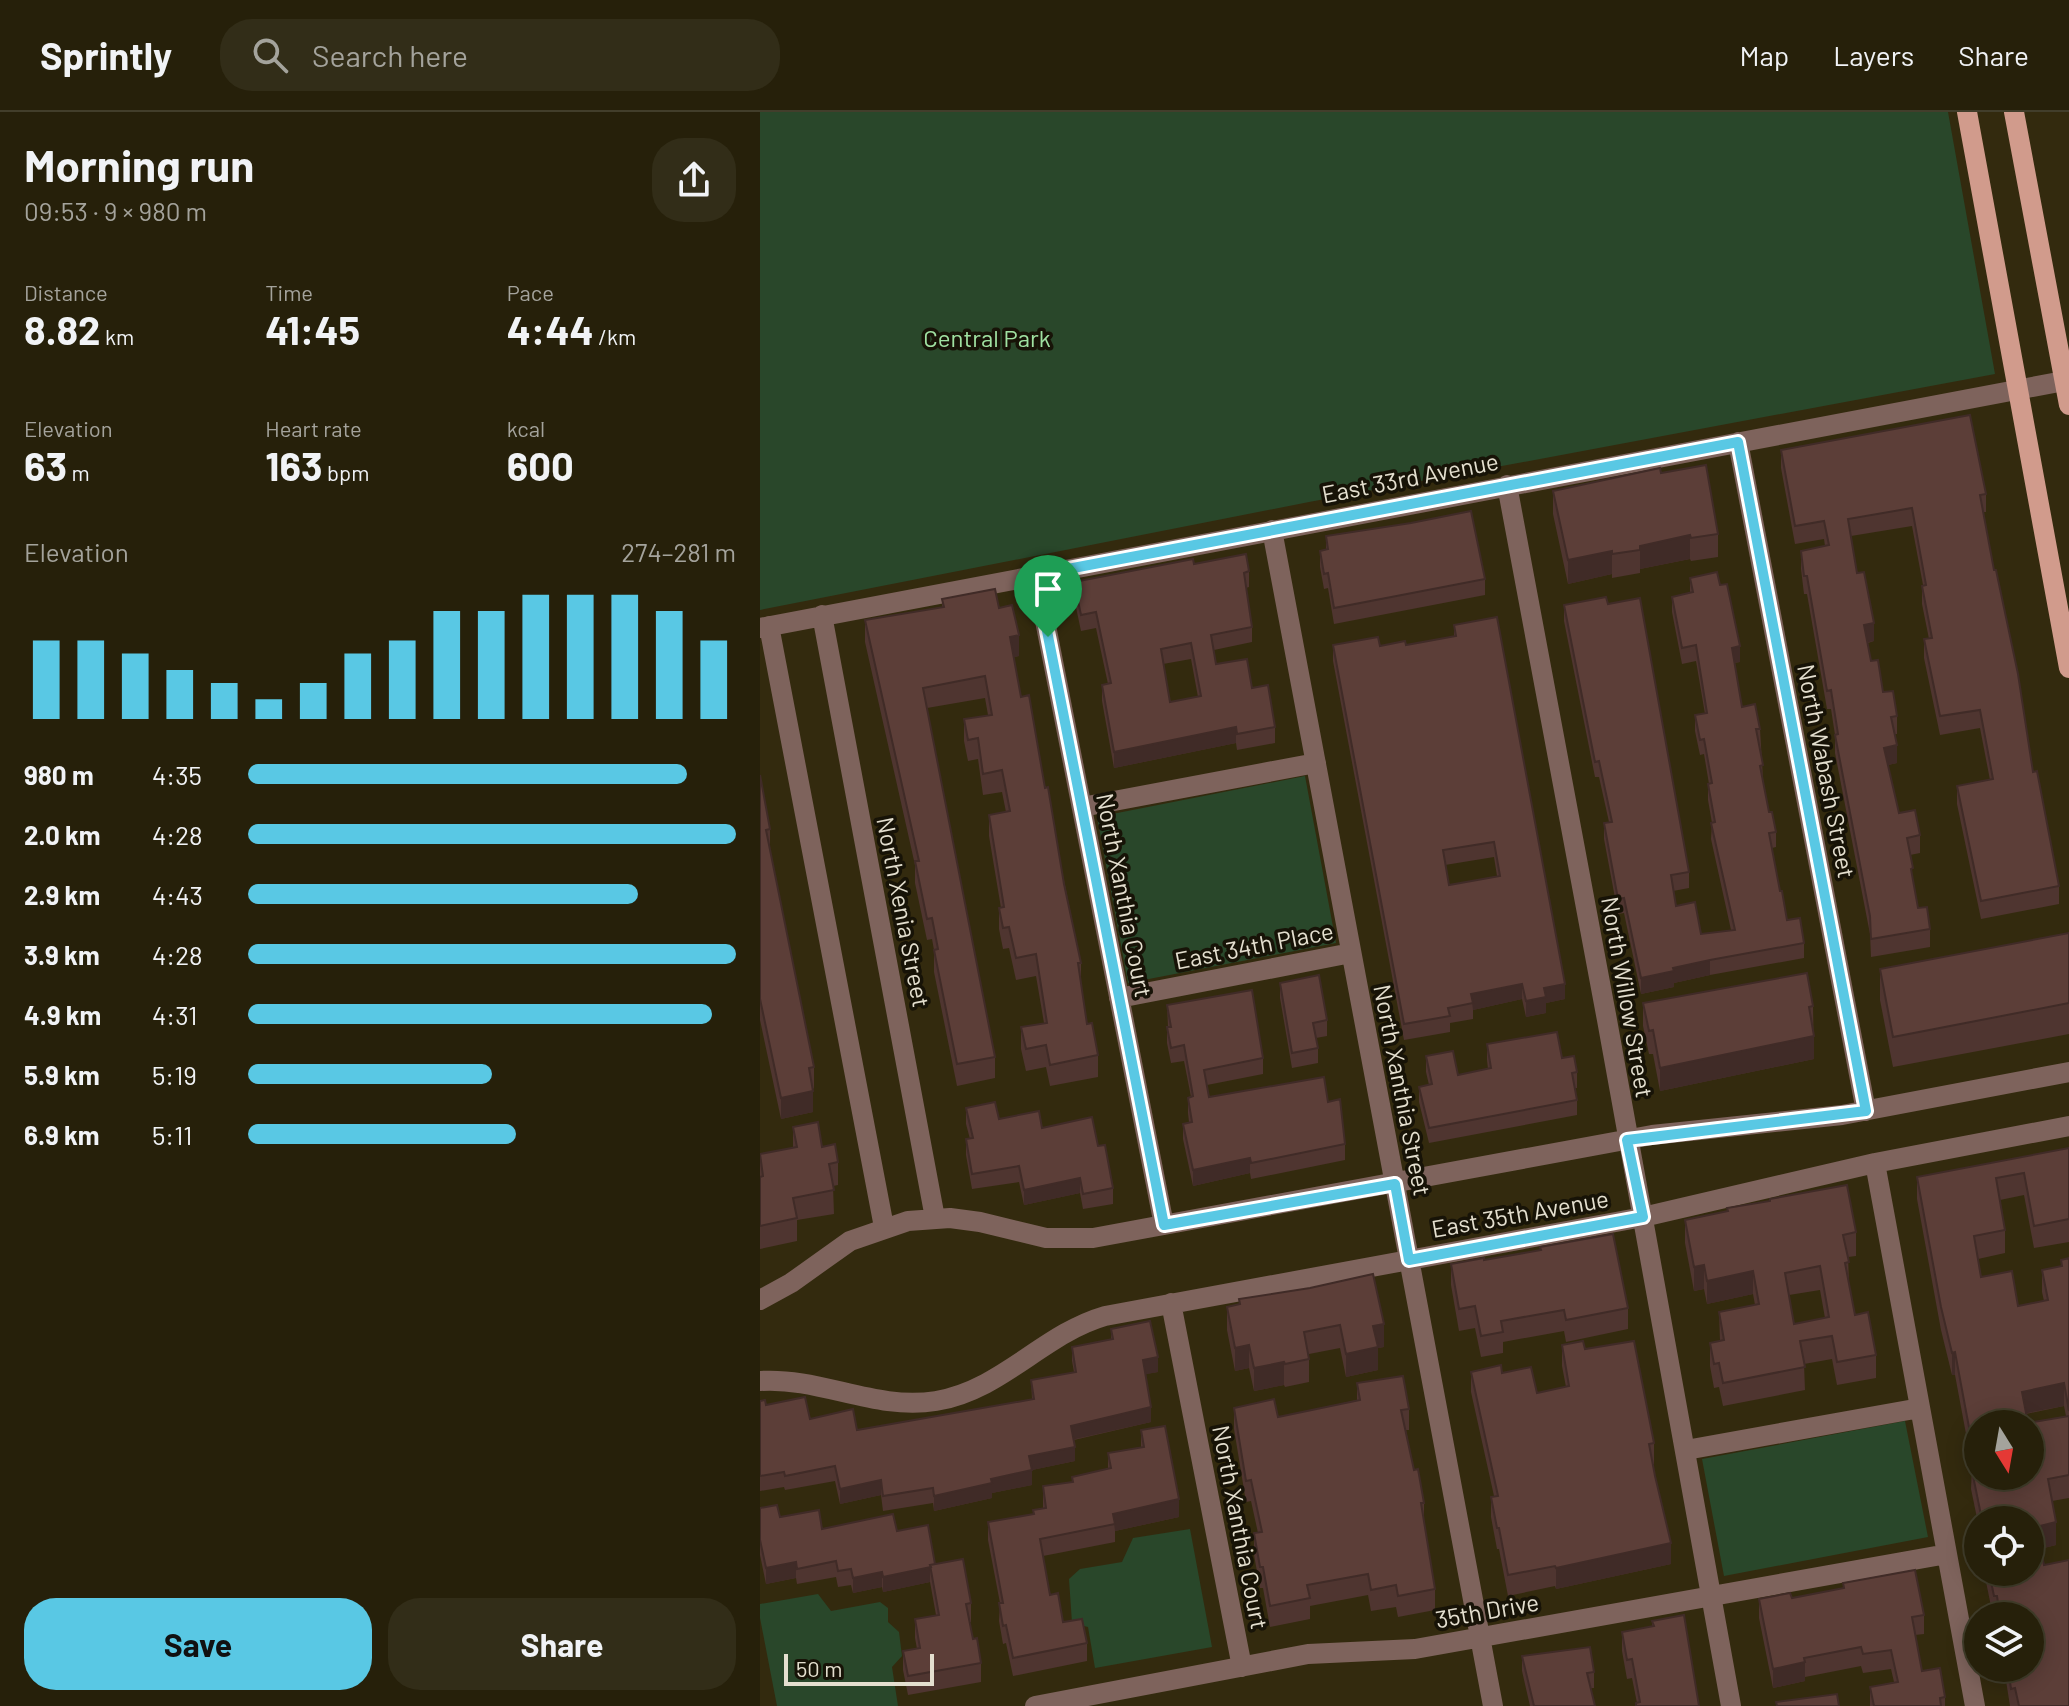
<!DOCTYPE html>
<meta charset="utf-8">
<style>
:root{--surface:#26200a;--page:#322d18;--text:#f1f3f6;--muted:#a4a39c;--line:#423e2b;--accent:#59c8e4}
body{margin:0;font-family:Barlow,sans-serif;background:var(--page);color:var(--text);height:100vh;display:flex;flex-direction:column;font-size:30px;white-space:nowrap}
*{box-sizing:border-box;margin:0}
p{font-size:26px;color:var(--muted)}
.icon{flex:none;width:44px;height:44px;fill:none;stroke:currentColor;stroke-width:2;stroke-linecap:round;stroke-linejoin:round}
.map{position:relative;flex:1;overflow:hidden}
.drawer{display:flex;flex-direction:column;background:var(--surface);width:760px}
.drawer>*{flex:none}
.needle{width:52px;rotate:169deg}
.tools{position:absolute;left:1204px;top:1298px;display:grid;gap:16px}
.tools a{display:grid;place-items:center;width:80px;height:80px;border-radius:50%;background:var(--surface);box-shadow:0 4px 20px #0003,0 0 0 2px var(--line);font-size:40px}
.scale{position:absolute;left:24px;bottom:20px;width:150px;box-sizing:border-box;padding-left:8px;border:4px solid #e4dfcf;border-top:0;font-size:22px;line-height:28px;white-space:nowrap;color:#e4dfcf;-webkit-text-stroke:6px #171307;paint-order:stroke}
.pin{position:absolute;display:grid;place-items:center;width:68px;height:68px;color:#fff;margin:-82px -34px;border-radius:50% 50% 50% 0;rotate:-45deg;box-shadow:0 0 8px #0007}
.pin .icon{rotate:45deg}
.round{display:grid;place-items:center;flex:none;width:84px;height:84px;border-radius:32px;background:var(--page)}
.headline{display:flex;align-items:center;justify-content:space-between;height:136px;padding:0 24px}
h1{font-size:44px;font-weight:700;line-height:60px}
.metrics{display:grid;grid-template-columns:repeat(3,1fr);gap:12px;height:136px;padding:8px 24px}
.metrics div{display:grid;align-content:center}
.metrics b{font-size:40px;font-weight:700}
.metrics small{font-size:22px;font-weight:400}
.metrics p{font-size:22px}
.chart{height:224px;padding:16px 24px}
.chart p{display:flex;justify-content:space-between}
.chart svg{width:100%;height:144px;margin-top:8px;stroke:var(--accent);stroke-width:6}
.button{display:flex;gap:16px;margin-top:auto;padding:16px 24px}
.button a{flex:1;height:92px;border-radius:32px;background:var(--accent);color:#111;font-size:32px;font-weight:700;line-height:92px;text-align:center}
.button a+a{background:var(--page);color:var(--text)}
ul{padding:0 24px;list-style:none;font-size:26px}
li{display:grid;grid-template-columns:128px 96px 1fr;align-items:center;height:60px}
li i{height:20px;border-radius:10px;background:var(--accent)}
header{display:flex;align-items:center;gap:48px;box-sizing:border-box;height:112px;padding:0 40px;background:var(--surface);border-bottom:2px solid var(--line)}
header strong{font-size:38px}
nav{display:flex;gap:44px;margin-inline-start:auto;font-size:28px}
.search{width:560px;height:72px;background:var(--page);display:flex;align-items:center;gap:20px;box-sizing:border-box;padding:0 28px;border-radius:32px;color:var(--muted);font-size:30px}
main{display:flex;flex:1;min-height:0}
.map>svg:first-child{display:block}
.green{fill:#29472a}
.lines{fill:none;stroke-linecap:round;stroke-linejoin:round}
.minor{stroke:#7e635c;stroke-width:20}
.major{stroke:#d19b8c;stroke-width:20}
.wall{fill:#4f3530;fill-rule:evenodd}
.shaded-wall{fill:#402b27}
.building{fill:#5c3e38;stroke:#402b27;stroke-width:2;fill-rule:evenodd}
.route-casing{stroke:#fff;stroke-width:16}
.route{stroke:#59c8e4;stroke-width:10}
.labels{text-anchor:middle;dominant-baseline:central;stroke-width:7;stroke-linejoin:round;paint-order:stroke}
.park-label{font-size:24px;fill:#a0e2a2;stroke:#171307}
.street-label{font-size:24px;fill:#e4dfcf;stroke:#171307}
</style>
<header>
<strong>Sprintly</strong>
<div class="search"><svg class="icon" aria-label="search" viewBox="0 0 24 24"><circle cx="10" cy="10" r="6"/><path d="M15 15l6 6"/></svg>Search here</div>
<nav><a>Map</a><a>Layers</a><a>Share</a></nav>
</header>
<main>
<section class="drawer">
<div class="headline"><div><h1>Morning run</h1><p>09:53 · 9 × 980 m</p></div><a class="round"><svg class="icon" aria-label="share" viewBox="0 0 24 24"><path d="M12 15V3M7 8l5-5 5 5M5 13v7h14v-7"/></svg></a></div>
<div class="metrics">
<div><p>Distance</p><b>8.82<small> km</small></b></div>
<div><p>Time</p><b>41:45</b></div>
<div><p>Pace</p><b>4:44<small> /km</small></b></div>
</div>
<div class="metrics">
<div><p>Elevation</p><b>63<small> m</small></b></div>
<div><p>Heart rate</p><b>163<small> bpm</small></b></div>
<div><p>kcal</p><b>600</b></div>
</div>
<div class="chart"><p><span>Elevation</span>274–281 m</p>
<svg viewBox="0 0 160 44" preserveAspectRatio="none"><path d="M5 44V20M15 44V20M25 44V24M35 44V29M45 44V33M55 44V38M65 44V33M75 44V24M85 44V20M95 44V11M105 44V11M115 44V6M125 44V6M135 44V6M145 44V11M155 44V20"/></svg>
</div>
<ul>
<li><b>980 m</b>4:35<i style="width:90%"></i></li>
<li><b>2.0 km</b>4:28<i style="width:100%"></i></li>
<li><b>2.9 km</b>4:43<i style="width:80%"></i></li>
<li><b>3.9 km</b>4:28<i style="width:100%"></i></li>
<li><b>4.9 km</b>4:31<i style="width:95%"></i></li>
<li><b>5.9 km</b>5:19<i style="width:50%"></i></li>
<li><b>6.9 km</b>5:11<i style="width:55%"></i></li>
</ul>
<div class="button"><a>Save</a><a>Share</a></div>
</section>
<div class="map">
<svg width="1309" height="1594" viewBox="0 0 1309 1594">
<rect width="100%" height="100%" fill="#332a0e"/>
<path class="green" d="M0 0H1188L1235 262 549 390 0 498Z
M545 664 576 831 368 871 337 705Z
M1145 1309 1168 1425 964 1464 942 1347Z
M430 1417 452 1535 335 1556 328 1515 312 1511 309 1467 320 1457 362 1450 373 1426Z
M58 1482 71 1499 120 1490 128 1496V1510L139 1520 142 1544 132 1555 138 1594H17L0 1506V1492Z"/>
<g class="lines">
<path class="minor" d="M978 330 1106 999
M747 373 847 908 971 1594
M512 418 733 1594
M276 463 404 1113
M62 503 175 1106
M9 514 124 1115
M0 516 1309 268
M322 695 556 651
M359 886 591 841
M1115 1051 1215 1594
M0 1188 31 1171 90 1129 148 1109 190 1106 220 1110 286 1126H333L892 1023 1082 1003 1309 960
M411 1191 482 1555
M0 1269C61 1265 115 1299 176 1289 242 1278 283 1222 345 1204L883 1105 1115 1051 1309 1014
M926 1338 1160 1296
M275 1594 548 1542 655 1537 1187 1442"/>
<path class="major" d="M1207 0 1309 556
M1254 0 1309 293"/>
</g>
<path class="wall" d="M1021 338 1226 382V400H1223L1234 458 1273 660 1299 774V792L1221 807 1197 692V674L1230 668 1220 616 1180 623 1164 546V527H1169L1162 492V474L1163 473 1152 414 1091 424 1097 461 1114 529 1108 531 1111 549 1123 580 1137 604V622H1134L1137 651 1128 653 1139 701 1160 723V741L1150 743 1153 770 1158 796 1170 817V835L1111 845 1110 822 1075 641V623L1071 597H1067L1047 482H1044L1041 457V439L1065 434 1064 427 1035 432 1021 356Z
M901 361 958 422V445L931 449 930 447 880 457V461L852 466V462L808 472 793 402V379Z
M566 424 725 467V483L574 512 568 476 564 477 560 455V439L566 438Z
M434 452 489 459V475L486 476 492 515V530L454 538 456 552 492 576 515 615V631L477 638 476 631 354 656 342 589V573L348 572 336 516 321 519 314 486V470ZM431 547 438 585 410 590 403 552Z
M930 466 980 550 974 551 982 595 1000 617 1003 667 1009 700 1016 720V735L1012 736 1020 779 1027 808 1044 831V846L950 863 914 871V875L881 882 864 801 858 802 844 727V711L849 710 839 665H835L804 509V493L848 492 929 760V776L913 779 916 794 941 822 971 818 951 727 952 711 948 688V672H949L944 642 940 643 935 619V603L945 602 936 549 922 552 912 500V485L930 481Z
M182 487 239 496 259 544 254 545 261 585 285 676 321 851V870L327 912 338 943V965L290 974 286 955 266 959 261 937V915L284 911 276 864 256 868 249 836 243 837 239 817V796H241L229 724V703L246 700 242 680 223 683 218 647 208 649 204 629V607L228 603 225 586 167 596 235 945V966L197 974 174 860V838L172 827 167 828 155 771V753L105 530V508L182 495Z
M694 513 805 887 786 891V901L766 905 762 887 713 898V907L690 911V920L644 928 573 549V533H646L694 524ZM734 745 737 764 689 773 685 753Z
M0 663 10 717V738L54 955V976L53 977V1000L21 1007 0 908Z
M1309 821V922L1133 955 1120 888V857Z
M520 871 567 908V924L556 926 558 936V951L532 956 520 886Z
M883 891 1053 894 1054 947 900 979 893 942H889L883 914Z
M407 893 503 946V962L447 973 449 985 568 990 585 1032V1048L491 1067 490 1061 433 1074 423 1027V1012L429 1010 428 1001V986L431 985 424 949 411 951 407 931V915H408Z
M727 932 802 946 817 960V976H815L817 988V1003L669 1031 659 990V975L669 973 666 960V944L698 963 728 957 727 948Z
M206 996 239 1007 282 1016 338 1034 353 1076V1092L323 1097 320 1081 264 1093 259 1070 212 1077 206 1043V1027H210L206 1012Z
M33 1015 62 1035 78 1050V1073L73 1074 74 1102 37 1108V1129L0 1137V1042L33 1036Z
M1309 1036V1130L1274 1136 1264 1083 1240 1088 1245 1118V1141L1218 1147 1221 1165 1258 1194 1284 1189 1282 1180V1158L1301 1154V1148L1309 1146V1386L1292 1389 1296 1433 1280 1437 1309 1594H1250L1244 1556H1270V1504H1233L1224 1460H1270L1218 1408V1433L1217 1427V1406L1211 1377 1212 1354 1195 1263H1192L1181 1218 1157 1087V1065ZM1304 1294 1306 1304 1268 1311 1266 1302Z
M925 1108 1096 1120V1144L1088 1145 1089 1170 1095 1203 1116 1243V1266L1077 1273 1072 1247 1044 1252 1045 1278 963 1294 959 1275 954 1276 950 1254V1231L960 1229 959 1200 995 1193 993 1182 947 1192 944 1177 934 1179 925 1131ZM1060 1178 1065 1206 1034 1212 1029 1183Z
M724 1148 868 1196V1217L806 1230 804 1219 743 1230V1241L721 1245 715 1216 699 1219 691 1173V1152Z
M550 1176 624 1235 618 1236V1258L586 1265 580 1236 549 1242V1270L525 1275 524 1273 494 1279 489 1256 475 1259 467 1218V1195L479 1192V1187Z
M351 1217 398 1260 385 1262 391 1310 314 1328 315 1349 272 1358V1373L232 1381V1386L174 1399 173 1391 123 1399 121 1383 80 1392 75 1369 25 1378 24 1375 0 1379V1289L6 1293 50 1307 97 1318 272 1287 271 1268 314 1260 312 1249V1235L351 1227Z
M802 1233 825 1237 894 1331V1352H893L911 1452 796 1477 795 1474 748 1484 739 1437H737L731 1405V1385L734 1384 711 1280V1260L742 1261 777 1281 806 1275 802 1254Z
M597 1271 649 1297V1318H646L654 1358 664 1391V1411L675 1477V1498L638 1505 636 1495 611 1499 608 1483 550 1494V1507L510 1515 503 1476H500L494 1443V1421H498L491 1389 486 1390 474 1317V1296L518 1305 597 1288Z
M381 1318 419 1405 355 1419V1430L283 1444 290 1483 303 1510 327 1531V1549L253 1564 246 1531 243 1532 239 1509 240 1491 228 1428V1410L273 1402 283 1397V1374L312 1370V1365L348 1357V1341L381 1335Z
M0 1396 20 1405 62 1417 137 1419 175 1452 211 1491V1510H209L213 1527 221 1551V1570L148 1583 143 1558V1539L157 1537 155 1526V1507L176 1503 170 1470 123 1480 122 1475 93 1481 91 1473 78 1475 76 1465 37 1472 36 1466 6 1472 0 1443Z
M1083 1471 1164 1503V1522L1155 1523 1162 1559 1185 1585V1594H1110V1575L1134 1570 1131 1557 1103 1561 1101 1554 1045 1565V1569L1013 1576 999 1506V1487L1032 1486 1083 1476Z
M892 1509 939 1594 877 1591 872 1566 867 1567 862 1539V1520L892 1515Z
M762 1544 834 1560V1576H831L835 1594H770L762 1559Z"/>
<path class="shaded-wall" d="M930 423V447L880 457V434Z
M852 439V462L808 472V448Z
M1114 511V529L1104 531V513Z
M259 523V544L250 546V525Z
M980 534V550L972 551V536Z
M476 615V631L354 656V640Z
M1137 633V651L1124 654V636Z
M950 848V863L914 871V875L881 882V866L913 856Z
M762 872V887L713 898 711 882Z
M805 872V887L786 891V901L766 905V889L784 876Z
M1054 924V947L900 979V956Z
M53 979V1000L21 1007V986Z
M490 1046V1061L433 1074V1058Z
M320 1066V1081L264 1093V1078Z
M944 1153V1177L934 1179V1155Z
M993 1159V1182L947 1192V1169Z
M624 1212V1235L618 1236V1258L586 1265V1242L613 1214Z
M489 1233V1256L475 1259V1236Z
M1195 1240V1263H1192V1241Z
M398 1245V1260L383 1263V1248Z
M524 1250V1273L494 1279V1256Z
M1304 1271V1294L1262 1302V1280Z
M391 1295V1310L311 1328V1314Z
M315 1335V1349L272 1358V1373L232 1381V1386L174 1399V1384L231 1367 269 1344Z
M121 1368V1383L80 1392V1377Z
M419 1387V1405L355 1419 353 1402Z
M1296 1410V1433L1276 1438V1415Z
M911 1431V1452L796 1477V1456Z
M36 1450V1466L6 1472V1456Z
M170 1455V1470L123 1480V1465Z
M122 1460V1475L93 1481V1466Z
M1045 1550V1569L1013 1576V1557Z"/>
<path class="building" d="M1210 303 1226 382 1220 383 1234 458H1236L1258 562 1273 660 1277 659 1299 774 1221 789 1197 674 1233 667 1220 598 1180 604 1164 527 1172 526 1162 474 1166 473 1152 396 1088 407 1097 461 1104 460 1114 511 1104 513 1111 549 1118 548 1123 580 1133 579 1137 604 1131 605 1137 633 1124 636 1139 701 1155 698 1160 723 1147 726 1153 756 1151 757 1158 796 1167 795 1170 817 1111 827 1110 804 1075 623 1078 622 1071 578 1067 579 1047 464H1044L1041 439 1069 433 1064 409 1035 414 1021 338Z
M946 353 958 422 931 426 930 423 880 434V438L852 442V439L808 448 793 379 900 356 901 361Z
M711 399 725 467 574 496 568 461 564 462 560 439 568 437 566 424 651 411Z
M486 442 489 459 484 461 492 515 451 523 456 552 487 547 492 576 508 573 515 615 477 622 476 615 354 640 342 573 351 571 336 500 321 503 314 470 433 447 434 452ZM431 531 441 584 410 590 401 537Z
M957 460 960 473 967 472 980 534 972 536 982 595 995 592 1000 617H996L1003 653 1000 654 1009 700H1012L1016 720 1009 721 1020 779H1022L1027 808 1040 806 1044 831 950 848 913 856 914 859 881 866 864 786 858 787 844 711 852 710 839 649 835 650 804 493 846 485 848 492 880 486 929 760 911 763 916 794 935 790 941 822 975 818 951 711 955 710 948 672 952 671 944 627 940 628 935 603 947 601 936 533 922 536 912 485 933 480 930 466Z
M235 477 239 496 252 493 259 523 250 525 261 585 269 583 285 676 288 675 304 772 321 851H318L327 912 332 911 338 943 290 953 286 933 266 937 261 915 287 911 276 842 256 846 249 815 243 816 239 796 244 795 229 703 250 699 242 658 223 662 218 626 208 628 204 607 232 603 225 564 163 576 235 945 197 952 174 838 178 837 172 806 167 807 155 749H159L105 508 184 495 182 487Z
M737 505 805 872 784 876 786 885 766 889 762 872 711 882 713 891 688 896 690 904 644 912 573 533 618 525 620 534 645 529 646 533 696 524 694 513ZM734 730 740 764 689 773 683 738Z
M0 663 10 717 6 718 54 955 49 956 53 979 21 986 0 887Z
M1309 821V891L1133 925 1120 857Z
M1047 861 1053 894 1049 895 1054 924 900 956 893 918 889 919 883 891Z
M559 863 567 908 553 911 558 936 532 941 520 871Z
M492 878 503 946 444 958 449 985 564 965 568 990 580 987 585 1032 491 1051 490 1046 433 1058 423 1012 432 1010 428 986 433 984 424 933 411 936 407 915H411L407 893Z
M797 920 802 946 814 944 817 960 812 961 817 988 669 1016 659 975 672 972 666 944 693 939 698 963 731 956 727 932Z
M235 990 239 1007 279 999 282 1016 332 1005 338 1034 345 1033 353 1076 323 1082 320 1066 264 1078 259 1054 212 1062 206 1027 213 1026 206 996Z
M58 1010 62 1035 75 1032 78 1050 69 1052 74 1078 33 1086 37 1106 0 1114V1065L3 1064 0 1042 37 1035 33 1015Z
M1309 1036V1107L1274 1114 1264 1061 1236 1066 1245 1118 1214 1124 1221 1165 1252 1159 1258 1194 1288 1188 1282 1158 1302 1154 1301 1148 1309 1146V1299L1304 1271 1262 1280 1268 1311 1309 1304V1363L1288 1367 1296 1410 1276 1415 1284 1453 1309 1448V1594H1259L1255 1576 1251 1577 1248 1556H1270V1504H1240L1237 1484H1234L1229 1460H1270V1408H1218V1410L1217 1404 1221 1403 1211 1354 1216 1353 1195 1240 1192 1241 1181 1195 1157 1065ZM1218 1312H1270V1364H1218Z
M1087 1073 1096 1120 1083 1123 1089 1150 1085 1151 1095 1203 1108 1200 1116 1243 1077 1250 1072 1224 1040 1229 1045 1255 963 1271 959 1251 954 1252 950 1231 964 1228 959 1200 999 1192 993 1159 947 1169 944 1153 934 1155 925 1108 968 1099 967 1096 1010 1089V1087ZM1060 1154 1069 1205 1034 1212 1025 1161Z
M853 1122 868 1196 806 1208 804 1198 741 1209 743 1220 721 1224 715 1194 699 1197 691 1152 724 1146V1148L781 1138 780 1135Z
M613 1162 624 1212 613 1214 618 1235 586 1242 580 1213 544 1220 549 1247 525 1252 524 1250 494 1256 489 1233 475 1236 467 1195 480 1192 479 1187 550 1176Z
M390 1209 398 1245 383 1248 391 1295 311 1314 315 1335 269 1344 272 1358 231 1367 232 1371 174 1384 173 1376 123 1384 121 1368 80 1377 75 1354 25 1364 24 1360 0 1364V1289L5 1288 6 1293 45 1285 50 1307 93 1297 97 1318 274 1287 271 1268 316 1260 312 1235 353 1227 351 1217Z
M823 1229 825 1237 874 1229 894 1331 889 1332 895 1364 911 1431 796 1456 795 1454 748 1463 739 1416H737L731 1385 738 1384 711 1260 741 1253 742 1261 771 1255 777 1281 809 1274 802 1233Z
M643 1264 649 1297 641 1298 654 1358 658 1357 664 1391H661L675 1477 638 1484 636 1473 611 1478 608 1462 547 1473 550 1486 510 1494 503 1455H500L494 1421 502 1420 491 1368 486 1369 474 1296 514 1287 518 1305 600 1288 597 1271Z
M405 1314 419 1387 353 1402 355 1412 280 1427 290 1483 298 1481 303 1510 322 1507 327 1531 253 1546 246 1513 243 1514 239 1491H243L228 1410 274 1402 273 1398 286 1396 283 1374 313 1370 312 1365 351 1356 348 1341 384 1335 381 1318Z
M17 1393 20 1405 59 1398 62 1417 133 1402 137 1419 168 1413 175 1452 170 1453 171 1455 123 1465 122 1460 93 1466 91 1457 78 1459 76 1449 37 1457 36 1450 6 1456 0 1428V1396Z
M203 1447 211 1491 206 1492 213 1527 217 1526 221 1551 148 1564 143 1539 160 1536 155 1507 179 1503 170 1453Z
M1155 1458 1164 1503 1152 1505 1162 1559 1180 1556 1185 1585 1180 1586 1181 1594H1114L1110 1575 1138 1570 1131 1538 1103 1542 1101 1535 1044 1546 1045 1550 1013 1557 999 1487 1030 1481 1032 1486 1084 1476 1083 1471Z
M924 1503 939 1594H876V1591L880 1590 872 1547 867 1548 862 1520 894 1514 892 1509Z
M830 1535 834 1560 827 1561 835 1594H774L762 1544Z
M1077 1582 1079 1594H1017L1016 1590Z"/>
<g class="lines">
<defs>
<path id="route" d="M978 330 1106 999 867 1028 883 1105 649 1148 635 1072 404 1113 276 463Z"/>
</defs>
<use href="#route" class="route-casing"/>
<use href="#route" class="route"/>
</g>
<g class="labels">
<g class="park-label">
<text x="227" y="225">Central Park</text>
</g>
<g class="street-label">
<text transform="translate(650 365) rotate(-11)">East 33rd Avenue</text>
<text transform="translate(1067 659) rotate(79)">North Wabash Street</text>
<text transform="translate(365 783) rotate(79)">North Xanthia Court</text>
<text transform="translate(144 800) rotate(79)">North Xenia Street</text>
<text transform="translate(494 833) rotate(-11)">East 34th Place</text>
<text transform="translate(868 885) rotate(80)">North Willow Street</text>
<text transform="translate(643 978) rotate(79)">North Xanthia Street</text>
<text transform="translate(760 1101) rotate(-10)">East 35th Avenue</text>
<text transform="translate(481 1415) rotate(79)">North Xanthia Court</text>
<text transform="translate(727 1498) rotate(-10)">35th Drive</text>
</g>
</g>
</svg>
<div class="tools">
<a><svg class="needle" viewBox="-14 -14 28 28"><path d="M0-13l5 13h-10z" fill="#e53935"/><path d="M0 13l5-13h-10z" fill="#a4a39c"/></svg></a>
<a><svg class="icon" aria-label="locate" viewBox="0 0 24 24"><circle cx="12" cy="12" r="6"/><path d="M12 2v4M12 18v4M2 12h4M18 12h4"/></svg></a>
<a><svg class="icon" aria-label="layers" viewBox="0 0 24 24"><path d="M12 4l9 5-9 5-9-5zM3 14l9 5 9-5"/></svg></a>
</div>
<div class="scale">50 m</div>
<div class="pin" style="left:288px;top:525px;background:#1e9e55"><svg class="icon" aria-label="arrive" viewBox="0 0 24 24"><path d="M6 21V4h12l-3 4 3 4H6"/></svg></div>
</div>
</main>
